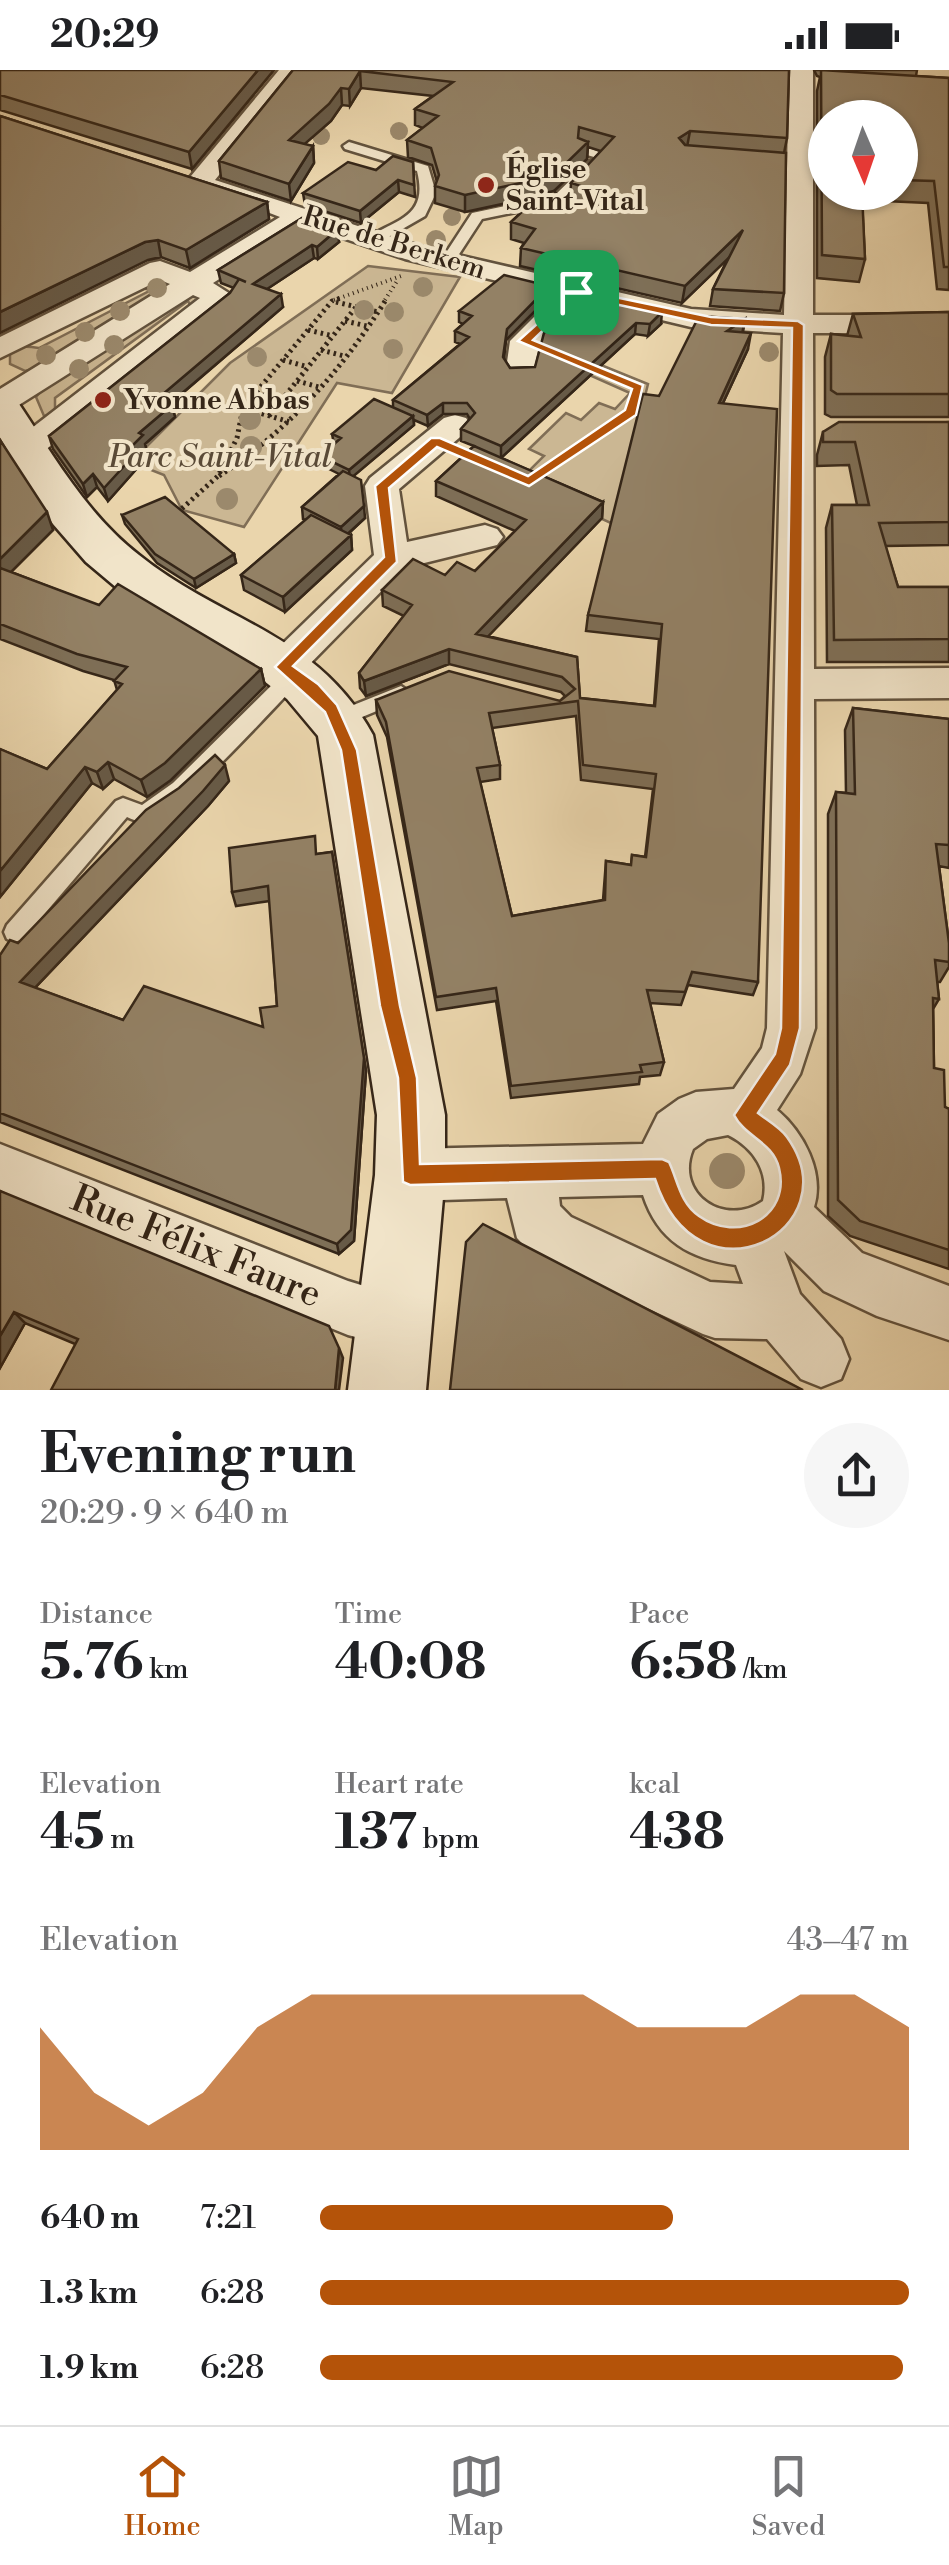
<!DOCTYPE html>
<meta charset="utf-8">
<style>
:root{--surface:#fff;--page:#f6f6f6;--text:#202124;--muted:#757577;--line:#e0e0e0;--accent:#b45309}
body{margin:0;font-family:"Libre Bodoni",serif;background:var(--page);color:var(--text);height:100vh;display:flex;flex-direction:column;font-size:38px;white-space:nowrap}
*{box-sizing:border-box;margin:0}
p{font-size:32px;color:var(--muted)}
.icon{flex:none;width:55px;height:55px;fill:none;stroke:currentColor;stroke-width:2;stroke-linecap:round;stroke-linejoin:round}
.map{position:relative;height:1320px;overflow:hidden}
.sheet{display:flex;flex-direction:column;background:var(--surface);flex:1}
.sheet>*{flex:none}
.needle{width:65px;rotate:178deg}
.controls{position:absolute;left:808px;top:30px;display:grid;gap:20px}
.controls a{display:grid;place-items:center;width:110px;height:110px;border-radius:50%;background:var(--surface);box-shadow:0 2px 8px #0004;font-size:50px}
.pin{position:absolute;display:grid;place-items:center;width:85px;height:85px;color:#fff;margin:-42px;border-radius:20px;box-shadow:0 5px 15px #0006}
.round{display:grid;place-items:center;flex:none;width:105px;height:105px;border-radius:52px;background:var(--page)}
.headline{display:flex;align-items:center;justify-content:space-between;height:170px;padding:0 40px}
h1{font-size:55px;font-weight:700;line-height:75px}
.metrics{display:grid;grid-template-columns:repeat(3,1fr);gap:15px;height:170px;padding:10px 40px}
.metrics div{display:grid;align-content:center}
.metrics b{font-size:50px;font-weight:700}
.metrics small{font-size:28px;font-weight:400}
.metrics p{font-size:28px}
.chart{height:280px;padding:20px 40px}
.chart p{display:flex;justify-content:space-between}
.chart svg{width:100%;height:180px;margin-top:10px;fill:var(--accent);opacity:.7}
ul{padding:0 40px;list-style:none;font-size:32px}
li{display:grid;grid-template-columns:160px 120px 1fr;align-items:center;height:75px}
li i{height:25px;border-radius:12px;background:var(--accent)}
.status{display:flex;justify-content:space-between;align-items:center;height:70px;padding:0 50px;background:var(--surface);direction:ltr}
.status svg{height:28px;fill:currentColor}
.tab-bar{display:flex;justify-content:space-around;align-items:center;height:140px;border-top:2px solid var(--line);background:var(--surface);font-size:28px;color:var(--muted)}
.tab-bar a{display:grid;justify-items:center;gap:5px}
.tab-bar .active{color:var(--accent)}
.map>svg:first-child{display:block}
.green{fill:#cbb793;stroke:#806e56;stroke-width:2.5}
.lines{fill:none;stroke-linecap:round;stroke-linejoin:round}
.lane-casing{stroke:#62523d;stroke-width:5}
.street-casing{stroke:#62523d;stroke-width:5}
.secondary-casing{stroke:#352618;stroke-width:5}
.path-far1{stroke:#352618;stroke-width:4;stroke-dasharray:1 4;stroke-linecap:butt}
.path{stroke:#352618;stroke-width:5;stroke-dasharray:2.5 4;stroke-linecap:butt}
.lane{fill:#f1e4c9;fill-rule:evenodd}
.street{fill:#f1e4c9;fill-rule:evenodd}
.secondary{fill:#f1e4c9;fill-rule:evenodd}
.tree{fill:#9b896c}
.wall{fill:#7e6f57;stroke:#352618;stroke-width:2.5;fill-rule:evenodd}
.shaded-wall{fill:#675a47;stroke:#352618;stroke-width:2.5}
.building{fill:#938165;stroke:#352618;stroke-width:2.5;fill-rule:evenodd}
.route{fill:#b45309;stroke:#fff;stroke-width:2.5;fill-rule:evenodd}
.poi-dot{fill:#8f2418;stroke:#f1e4c9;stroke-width:4}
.labels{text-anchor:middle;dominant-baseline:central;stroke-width:8;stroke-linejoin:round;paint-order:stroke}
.far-poi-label{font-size:28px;font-weight:bold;fill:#352618;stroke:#f1e4c9;text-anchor:start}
.far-street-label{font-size:28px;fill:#352618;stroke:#f1e4c9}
.park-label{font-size:32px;font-style:italic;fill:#5a4a37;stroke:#f1e4c9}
.near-street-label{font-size:38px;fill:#352618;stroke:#f1e4c9}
</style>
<div class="status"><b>20:29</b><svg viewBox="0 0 49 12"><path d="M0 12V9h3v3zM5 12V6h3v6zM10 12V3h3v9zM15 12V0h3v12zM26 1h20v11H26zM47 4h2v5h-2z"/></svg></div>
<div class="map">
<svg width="949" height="1320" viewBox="0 0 949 1320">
<rect width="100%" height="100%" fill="#ead5ac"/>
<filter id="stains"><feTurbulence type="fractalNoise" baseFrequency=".002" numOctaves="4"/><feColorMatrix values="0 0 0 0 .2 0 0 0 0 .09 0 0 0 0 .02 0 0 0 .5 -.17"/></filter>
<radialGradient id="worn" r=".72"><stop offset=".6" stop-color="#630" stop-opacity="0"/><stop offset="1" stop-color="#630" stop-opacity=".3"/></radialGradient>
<path class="green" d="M368 196 460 207 392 323 337 313 244 457 182 440 164 405 131 392 230 293Z
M151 210 168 212 164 218 37 298 25 301 10 294V283C20 275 27 276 39 278L151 220 136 217Z
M188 224 199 226 202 231 193 241 188 231 55 328V345L44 346 36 327 41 321Z
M591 291 648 314 613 454 490 398 525 405 544 386 529 379 566 343 581 350 599 333 615 339 630 323 580 301Z"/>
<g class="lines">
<defs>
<path id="lane" d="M349 72 428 96 436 123 425 146 378 173H368V167C401 148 428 145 417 101L345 79 343 76Z
M584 76 609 86 565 130 571 138 569 141H559L554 134 482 149 452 195H442L440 192 472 143 554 126 594 87 580 83V77Z
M295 597 302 599 305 604 302 609C275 636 178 745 149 752 142 754 134 750 127 747L23 869 15 872 7 869 4 862 7 855 116 731 123 728 142 735 173 713 288 599Z
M401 616 411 623 408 628 338 657 331 654 328 649 331 644Z"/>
<path id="street" d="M279 0H303L215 110 423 177 691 239 784 245 789 0H813V245H949V263H813L814 599 949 598V628L814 629 815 958 800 1004 777 1040C803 1062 825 1102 814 1137L862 1183 949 1216V1270L877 1246 824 1221 784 1181 800 1224 841 1269 849 1289 841 1309 821 1317 801 1309 767 1269 715 1268 703 1264 533 1185 517 1168 507 1128 410 1131 392 1123 384 1105 392 1087 410 1079 643 1074 658 1044 679 1029 696 1022 734 1019 762 978 767 958 783 263 691 257 582 231 540 273 532 306H510L506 299 510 271 556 225 405 189 304 155 213 213 235 227 230 233 39 385 27 388 15 385 11 378 15 371 200 228 193 225 11 340 0 343V319L170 214 160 210 0 288V267L150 193 160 191 190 202 280 147 205 118H190L186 112ZM728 1065C754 1078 770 1102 763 1131 725 1158 674 1124 693 1079L707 1069ZM643 1125C658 1171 690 1189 736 1195L743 1214 710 1212 571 1147 560 1136 559 1127Z
M455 345 466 348 471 355 466 362 399 419 407 472 485 455 497 459 503 467 497 475 404 498 297 607 283 611 269 607 264 597 269 587 374 485 365 416 370 408 444 348Z
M0 1074 348 1211 413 1231 421 1250 413 1269 394 1277 348 1265 0 1124Z"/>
<path id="secondary" d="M0 324 15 328C52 383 86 444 139 485 222 552 318 563 373 665L445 1045V1105L426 1320H348L375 1105 377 1045 318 666 287 629 259 607 130 529 86 492 53 454 0 374Z"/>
</defs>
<use href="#lane" class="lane-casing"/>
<use href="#street" class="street-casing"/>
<use href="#secondary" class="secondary-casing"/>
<path class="path-far1" d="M334 230 401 206
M385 230 397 211"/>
<path class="path" d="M336 232 378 242
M345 251 367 256
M308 260 333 266
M321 280 344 286
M283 290 308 297
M297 311 319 317
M256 323 282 330
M243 338 290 352
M269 346 356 237
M219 406C289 360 343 299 387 228
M533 409 631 342 639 317 590 297
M177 443 218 406 237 368 243 338 332 231 341 228"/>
<use href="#lane" class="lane"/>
<use href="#street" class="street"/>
<use href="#secondary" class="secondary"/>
</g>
<g class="tree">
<circle cx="399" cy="61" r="9"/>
<circle cx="321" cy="66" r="9"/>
<circle cx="452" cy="147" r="9"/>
<circle cx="436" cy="170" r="10"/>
<circle cx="423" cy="217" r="10"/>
<circle cx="157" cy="218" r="10"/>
<circle cx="364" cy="240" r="10"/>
<circle cx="120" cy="241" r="10"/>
<circle cx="394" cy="242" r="10"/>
<circle cx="85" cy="262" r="10"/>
<circle cx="114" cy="275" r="10"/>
<circle cx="393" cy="279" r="10"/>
<circle cx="769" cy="282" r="10"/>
<circle cx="46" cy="285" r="10"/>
<circle cx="257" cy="287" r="10"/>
<circle cx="79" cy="299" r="10"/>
<circle cx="250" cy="349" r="11"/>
<circle cx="251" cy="377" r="11"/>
<circle cx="227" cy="429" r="11"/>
<circle cx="727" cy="1101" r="18"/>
</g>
<path class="wall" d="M0 0H274L192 99 0 40Z
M293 0H789L787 68 784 83V223L780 241 710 236 713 219 728 188 682 233 520 196 521 178 524 173 511 169V152L539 126 465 142 435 133V116L437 112 432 95 408 87 407 70 423 58 415 55V39L433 26 361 18 350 36 342 35 331 51 304 74 313 76 314 93 291 131 221 108 219 91ZM588 77 601 81 571 113 570 130 560 128 554 121 587 89Z
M814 0H917L916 6 949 8V220L937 219 928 133 862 130 865 189 859 212 817 208V21L820 7 817 6ZM900 48V122H825Z
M0 46 267 132 269 149 190 198 161 187 148 190Z
M413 92 415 127 399 122 361 153 305 135 303 123 376 100Z
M302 148 339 172 318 189 314 188 267 219 283 237 170 334 172 335 175 347 145 374 146 378 138 386 140 395 108 431 97 417 87 427 53 379 49 366 230 223 234 218 221 213 218 200Z
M584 224 661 254 648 266 635 264 501 388 603 432 602 448 488 566 577 587 580 628 654 636 659 569 586 561 588 545 659 326 745 249 743 262 748 279 723 333 758 912 753 925 688 915 681 935 650 933 664 992 660 1005 640 1007 639 1014 511 1028 496 931 437 940 387 667 377 645 376 630 560 631 565 626 561 622 449 594 366 626 360 618 359 603 404 546 383 536 382 520 445 505 475 501 515 461 436 426V411L474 376 461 371V359L470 349 467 344H443L428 356 414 350V355L353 406 365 448 348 464 351 465 352 480 285 542 244 520 241 505 306 450 303 449 302 437 339 404 321 395 320 386 334 374 332 364 393 337V330L460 274 455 272V261L463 254 459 252V241L549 227 506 270 504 289 510 298 535 297ZM576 646 581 710 653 719 645 787 632 785 631 795 606 791 603 830 512 846 480 712 500 709V695L492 658Z
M949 242V347H831L825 344V287L831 264 847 266 853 244Z
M949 352V475L885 476 898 517H949V592H827L826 458 832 435H857L849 395 817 396V385L823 362Z
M0 370 53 460 11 502 261 599 265 616 171 710 147 727 114 709 103 719 92 713 0 827V679L47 699 117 620 114 610 83 601 0 569Z
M122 445 234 484 236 493 196 518 157 493 125 454Z
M853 638 949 649V798L939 796 949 873V897L940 912H937L939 929 933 939 934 998 945 1037 949 1039V1199L850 1166 828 1146V744L836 722 846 723 845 660Z
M229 711 208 736 35 918 123 950 263 957 277 936 270 831 236 836 232 822 318 784 332 782 366 1001 354 1171 339 1184 0 1052V885L18 873Z
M0 1121 343 1288 75 1274 25 1253 0 1298Z"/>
<path class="shaded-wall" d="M258 0H274L192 99 189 82Z
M360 1 361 18 350 36 349 19Z
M341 18 342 35 331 51 291 86 289 70Z
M690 61 687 77 679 68Z
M588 72 587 89 552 123 465 142V125Z
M313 76 314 93 291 131 289 114Z
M398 110 399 122 361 153 360 141Z
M267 132 269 149 190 198 186 180Z
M338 159 339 172 318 189 317 177Z
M743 160 740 177 682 233 685 216Z
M158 170 161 187 148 190 0 263V242L145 172Z
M312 175 314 188 255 227 253 214Z
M549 216V227L506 270 502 298 507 259Z
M281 224 283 237 160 342 157 329Z
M662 242 661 254 648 266 650 254Z
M745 249 742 264 727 261Z
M636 253 635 264 501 388V376Z
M751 263 748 279 716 348 719 333Z
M443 333V344L428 356 427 345Z
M172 335 175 347 145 374 146 378 138 386 140 395 108 431 104 418 128 380 139 363Z
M413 346 414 355 350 409 349 400Z
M93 404 97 417 87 427 83 414Z
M603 432 602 448 476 579V564Z
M364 436 365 448 342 469 341 457Z
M47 442 53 460 0 513V489Z
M351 465 352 480 285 542 283 527Z
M234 484 236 493 196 518 194 509Z
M449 579V594L366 626 364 611Z
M261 599 265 616 171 710 147 727 141 710Z
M108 692 114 709 103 719 97 702Z
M225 695 229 711 208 736 27 926 20 912Z
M85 697 92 713 0 827V801Z
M364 988 366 1001 354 1171 339 1184 337 1174Z
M14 1242 25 1253 0 1298V1266Z
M339 1278 343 1288 339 1320H335Z"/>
<path class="building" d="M0 0H258L189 82 0 25Z
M293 0H789L787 68 690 61 679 68 685 75 786 83 784 223 713 219 743 160 685 216 521 178 535 159 511 152 541 124 554 121 560 128 613 139 612 126 571 113 614 67 579 57 578 68 588 72 553 106 465 125 435 116 439 105 431 78 407 70 438 46 415 39 453 12 360 1 349 19 341 18 329 34 289 70 313 76 289 114 219 91Z
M821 0 949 8V197H944L934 111 900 110V48H825V122H862L865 189 822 185Z
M0 46 267 132 186 180 158 170 145 172 0 242Z
M393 86 413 92 414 115 398 110 360 141 303 123 348 92 376 100Z
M302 148 338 159 317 177 312 175 253 214 281 224 157 329 172 335 139 363 143 365 128 380 137 382 104 418 93 404 83 414 49 366 230 223 239 209 246 212 218 200Z
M504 205 549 216 507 259 503 287 510 298 535 297 544 263 584 224 662 242 650 254 636 253 501 376 461 359 475 343 467 333H443L427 345 393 330 469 267 455 261 472 246 459 241Z
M949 242V324H837L831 320V264L861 267 853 244Z
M699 246 745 249 727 261 751 263 719 333 777 339 758 912 692 902 685 922 647 920 664 992 640 995 642 1002 511 1016 496 918 436 927 386 652 376 630 449 601 560 631 575 619 562 607 449 579 364 611 359 603 412 535 382 520 413 489 445 505 457 492 475 501 526 450 436 411 474 376 603 432 476 564 577 587 580 628 655 636 662 554 588 545 643 324 659 326ZM578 631 583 695 656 704 646 787 632 785 631 795 606 791 605 830 512 846 477 698 500 695 489 643Z
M374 329 413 346 349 400 320 386 341 368 332 364Z
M839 352H949V452L879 453 898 517H949V569L834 570 832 435H869L855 372H823V362Z
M0 370 47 442 0 489Z
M343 401 361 410 364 436 341 457 302 437Z
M165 427 234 484 194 509 155 484 122 445Z
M311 445 351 465 283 527 241 505Z
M0 498 99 535 118 514 261 599 165 693 141 710 108 692 97 702 85 697 0 801V679L47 699 122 614 114 611 127 597 77 584 0 554Z
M853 638 949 649V775L936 774 949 873V892L935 890 939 929 933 928 934 998 944 1000 945 1037 949 1039V1180L860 1151 838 1130 836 722 855 724Z
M215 685 225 695 203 721 20 912 123 950 144 916 263 957 260 938 277 936 268 816 232 822 229 778 315 766 316 784 332 782 364 988 351 1160 337 1174 0 1043V885L10 870 18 873 146 740 179 718Z
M0 1121 329 1256 339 1278 335 1320H51L78 1269 14 1242 0 1266Z
M483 1154 803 1320H450L466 1172Z"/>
<path class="route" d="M576 219 711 247 798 251 804 255 800 958 790 995 758 1043C767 1050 781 1058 787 1067 853 1159 698 1243 655 1109L410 1115 403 1112 398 1008 380 936 341 680 325 642 275 597 384 487 375 416 431 368H440L528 406 625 340 632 319 518 271ZM578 226 711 255 792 258 781 958 775 984 734 1045C745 1067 773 1072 779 1098 791 1147 738 1174 699 1146 680 1133 678 1111 669 1092L662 1089 420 1094 417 1008 400 936 357 680 337 635 318 614 293 596 397 492 389 418 437 377 529 416 636 345 643 315 533 270Z"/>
<g class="poi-dot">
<circle cx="486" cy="115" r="10"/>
<circle cx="103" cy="330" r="10"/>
</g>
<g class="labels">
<g class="far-poi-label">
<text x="506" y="99">Église<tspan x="506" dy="32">Saint-Vital</tspan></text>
<text x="123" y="330">Yvonne Abbas</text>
</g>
<g class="far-street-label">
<text transform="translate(394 173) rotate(17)">Rue de Berkem</text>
</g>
<g class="park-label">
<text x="220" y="387">Parc Saint-Vital</text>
</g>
<g class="near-street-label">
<text transform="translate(196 1177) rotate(22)">Rue Félix Faure</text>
</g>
</g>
<rect width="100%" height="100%" filter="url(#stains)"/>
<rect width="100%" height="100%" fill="url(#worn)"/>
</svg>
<div class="controls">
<a><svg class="needle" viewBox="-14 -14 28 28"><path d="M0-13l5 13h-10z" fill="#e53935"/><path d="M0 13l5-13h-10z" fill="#757577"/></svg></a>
</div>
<div class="pin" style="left:576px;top:222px;background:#1e9e55"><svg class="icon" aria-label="arrive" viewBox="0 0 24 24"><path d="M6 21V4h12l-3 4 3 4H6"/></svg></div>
</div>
<section class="sheet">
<div class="headline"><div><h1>Evening run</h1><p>20:29 · 9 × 640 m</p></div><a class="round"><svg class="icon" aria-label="share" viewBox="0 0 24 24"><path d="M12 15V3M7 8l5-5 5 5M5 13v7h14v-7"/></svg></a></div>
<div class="metrics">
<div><p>Distance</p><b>5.76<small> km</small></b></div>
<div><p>Time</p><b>40:08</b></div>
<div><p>Pace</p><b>6:58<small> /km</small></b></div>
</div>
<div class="metrics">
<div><p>Elevation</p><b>45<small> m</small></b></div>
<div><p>Heart rate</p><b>137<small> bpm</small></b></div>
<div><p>kcal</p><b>438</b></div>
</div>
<div class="chart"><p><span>Elevation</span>43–47 m</p>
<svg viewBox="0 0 160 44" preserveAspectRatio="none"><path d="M0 44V14L10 30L20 38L30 30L40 14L50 6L60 6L70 6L80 6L90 6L100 6L110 14L120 14L130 14L140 6L150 6L160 14V44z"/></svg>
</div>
<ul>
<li><b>640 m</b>7:21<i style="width:60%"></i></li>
<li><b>1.3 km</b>6:28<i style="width:100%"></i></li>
<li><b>1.9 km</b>6:28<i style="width:99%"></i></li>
</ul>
</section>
<nav class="tab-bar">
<a class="active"><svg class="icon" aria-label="home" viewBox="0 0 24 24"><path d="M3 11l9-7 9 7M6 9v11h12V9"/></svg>Home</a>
<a><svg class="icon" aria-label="map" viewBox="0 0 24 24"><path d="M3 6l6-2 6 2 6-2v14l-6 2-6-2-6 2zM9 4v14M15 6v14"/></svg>Map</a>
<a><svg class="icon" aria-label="saved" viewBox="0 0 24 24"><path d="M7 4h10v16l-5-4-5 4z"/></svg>Saved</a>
</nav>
